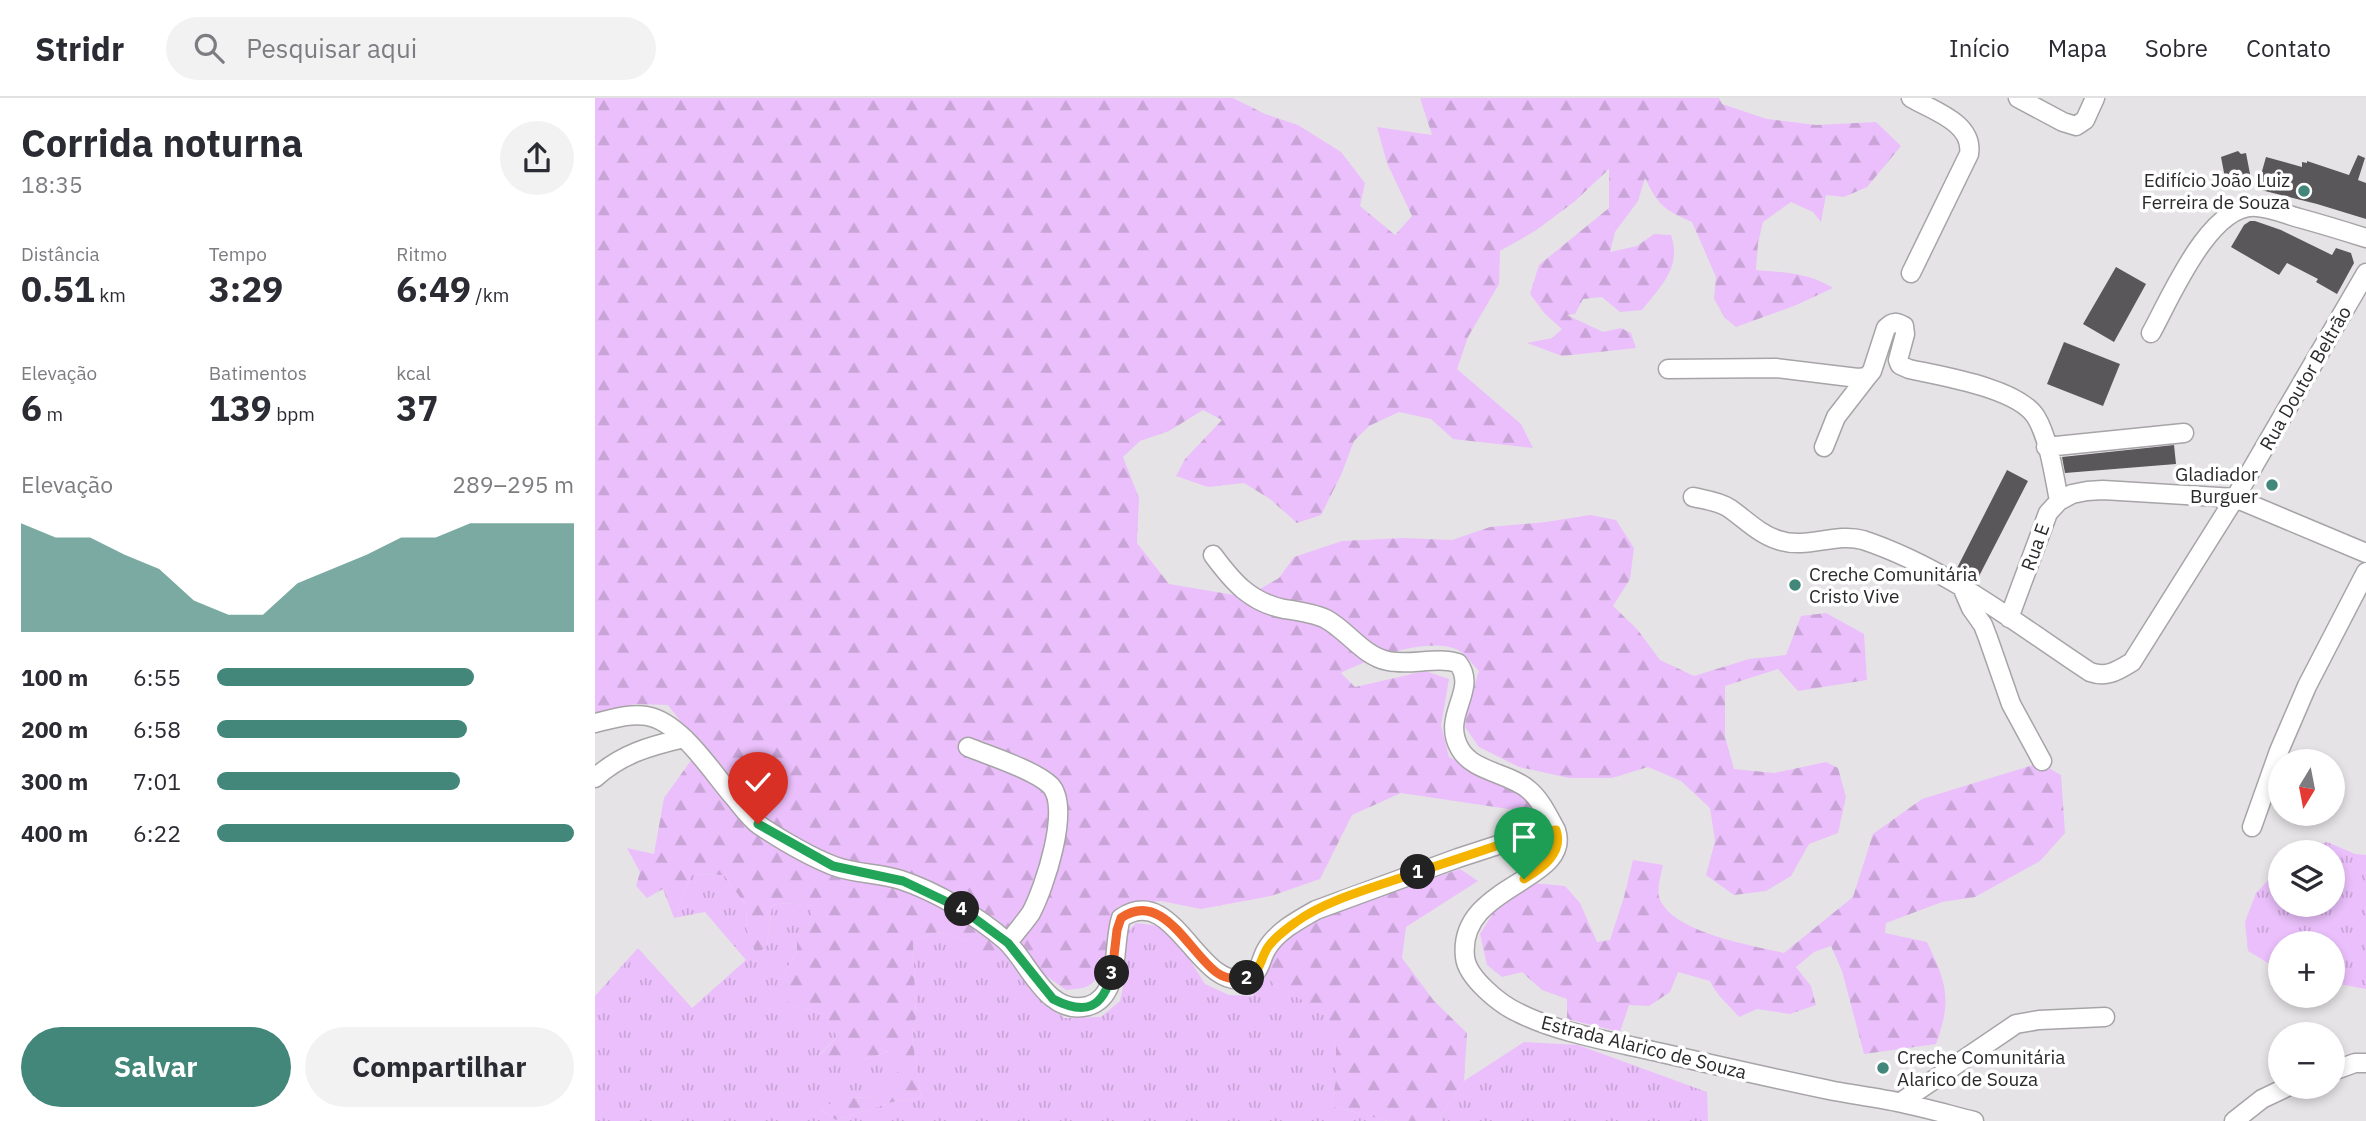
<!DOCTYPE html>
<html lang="pt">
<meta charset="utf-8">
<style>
:root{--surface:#fff;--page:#f2f2f3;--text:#2b2b33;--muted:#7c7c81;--line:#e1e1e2;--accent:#43877b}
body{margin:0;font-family:"IBM Plex Sans",sans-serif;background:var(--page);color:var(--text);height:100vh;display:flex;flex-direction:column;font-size:26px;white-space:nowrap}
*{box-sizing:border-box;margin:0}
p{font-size:23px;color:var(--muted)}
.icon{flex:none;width:38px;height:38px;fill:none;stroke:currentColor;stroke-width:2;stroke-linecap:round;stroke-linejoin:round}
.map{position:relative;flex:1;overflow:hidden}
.drawer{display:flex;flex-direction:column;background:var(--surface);width:595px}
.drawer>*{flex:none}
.needle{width:46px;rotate:190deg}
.fabs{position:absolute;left:1673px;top:651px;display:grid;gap:14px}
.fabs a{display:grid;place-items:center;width:77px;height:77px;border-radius:50%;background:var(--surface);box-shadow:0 4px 10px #0003;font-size:35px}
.pin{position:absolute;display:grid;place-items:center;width:60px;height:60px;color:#fff;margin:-72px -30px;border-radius:50% 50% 50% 0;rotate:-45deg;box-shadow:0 0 7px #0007}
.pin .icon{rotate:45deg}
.km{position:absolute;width:35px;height:35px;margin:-18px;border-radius:50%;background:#222;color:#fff;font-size:19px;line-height:35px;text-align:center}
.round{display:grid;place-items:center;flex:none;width:74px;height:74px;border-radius:37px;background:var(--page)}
.overview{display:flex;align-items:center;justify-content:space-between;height:119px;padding:0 21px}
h1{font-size:38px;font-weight:700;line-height:52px}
.metrics{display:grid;grid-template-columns:repeat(3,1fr);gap:10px;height:119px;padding:7px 21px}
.metrics div{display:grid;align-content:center}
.metrics b{font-size:35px;font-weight:700}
.metrics small{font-size:19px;font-weight:400}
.metrics p{font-size:19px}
.chart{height:196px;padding:14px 21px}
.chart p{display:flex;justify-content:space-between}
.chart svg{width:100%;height:126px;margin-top:7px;fill:var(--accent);opacity:.7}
.action{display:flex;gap:14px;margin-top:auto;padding:14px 21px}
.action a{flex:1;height:80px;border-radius:42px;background:var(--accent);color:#fff;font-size:28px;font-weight:700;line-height:80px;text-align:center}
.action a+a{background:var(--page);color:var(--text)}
ul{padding:0 21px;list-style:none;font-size:23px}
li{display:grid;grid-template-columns:112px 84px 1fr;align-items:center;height:52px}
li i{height:18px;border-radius:9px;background:var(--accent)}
header{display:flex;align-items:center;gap:42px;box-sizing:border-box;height:98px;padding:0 35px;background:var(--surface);border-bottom:2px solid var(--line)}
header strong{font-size:33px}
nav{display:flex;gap:38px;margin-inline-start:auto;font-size:24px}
.search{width:490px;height:63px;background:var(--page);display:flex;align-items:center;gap:18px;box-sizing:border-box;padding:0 24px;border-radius:38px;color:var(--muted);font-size:26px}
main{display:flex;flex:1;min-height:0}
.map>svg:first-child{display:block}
.grass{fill:url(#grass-tufts)}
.forest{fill:url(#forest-firs)}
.building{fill:#5a575b}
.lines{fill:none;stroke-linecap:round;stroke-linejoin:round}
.minor-casing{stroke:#a7a4a8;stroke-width:21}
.minor{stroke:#fff;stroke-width:18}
.split-1-casing{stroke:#fff;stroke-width:14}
.split-2-casing{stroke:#fff;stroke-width:14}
.split-3-casing{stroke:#fff;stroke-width:14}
.split-4-casing{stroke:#fff;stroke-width:14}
.split-5-casing{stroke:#fff;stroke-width:14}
.split-1{stroke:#f5b400;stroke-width:9}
.split-2{stroke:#f5b400;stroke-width:9}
.split-3{stroke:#f0652b;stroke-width:9}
.split-4{stroke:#22a559;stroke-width:9}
.split-5{stroke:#22a559;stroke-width:9}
.poi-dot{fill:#43877b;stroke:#fff;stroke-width:2.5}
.labels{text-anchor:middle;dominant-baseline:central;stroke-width:7;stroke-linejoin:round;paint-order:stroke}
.poi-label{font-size:19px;fill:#2a292b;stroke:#fff;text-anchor:end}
.street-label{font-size:19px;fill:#2a292b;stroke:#fff}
</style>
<header>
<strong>Stridr</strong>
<div class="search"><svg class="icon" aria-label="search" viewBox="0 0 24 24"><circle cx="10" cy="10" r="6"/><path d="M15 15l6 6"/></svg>Pesquisar aqui</div>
<nav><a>Início</a><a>Mapa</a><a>Sobre</a><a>Contato</a></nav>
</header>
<main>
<section class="drawer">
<div class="overview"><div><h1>Corrida noturna</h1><p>18:35</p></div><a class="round"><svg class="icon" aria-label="share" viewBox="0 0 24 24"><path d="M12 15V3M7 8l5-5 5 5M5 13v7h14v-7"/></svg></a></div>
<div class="metrics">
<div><p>Distância</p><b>0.51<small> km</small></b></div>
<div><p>Tempo</p><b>3:29</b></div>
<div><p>Ritmo</p><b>6:49<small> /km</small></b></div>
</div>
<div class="metrics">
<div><p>Elevação</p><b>6<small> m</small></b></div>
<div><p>Batimentos</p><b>139<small> bpm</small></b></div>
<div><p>kcal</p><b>37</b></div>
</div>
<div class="chart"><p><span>Elevação</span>289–295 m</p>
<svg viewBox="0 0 160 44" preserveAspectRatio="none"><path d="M0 44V6L10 11L20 11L30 17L40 22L50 33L60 38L70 38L80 27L90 22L100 17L110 11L120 11L130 6L140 6L150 6L160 6V44z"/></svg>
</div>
<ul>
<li><b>100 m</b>6:55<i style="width:72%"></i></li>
<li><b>200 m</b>6:58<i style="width:70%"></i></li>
<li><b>300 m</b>7:01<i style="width:68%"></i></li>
<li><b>400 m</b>6:22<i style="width:100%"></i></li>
</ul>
<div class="action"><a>Salvar</a><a>Compartilhar</a></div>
</section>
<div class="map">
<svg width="1771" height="1023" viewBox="0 0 1771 1023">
<defs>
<pattern id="grass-tufts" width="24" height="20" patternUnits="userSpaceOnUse" patternTransform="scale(1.75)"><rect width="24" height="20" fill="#eabffb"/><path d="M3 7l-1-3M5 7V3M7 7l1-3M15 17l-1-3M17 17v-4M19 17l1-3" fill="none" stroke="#c9a4d7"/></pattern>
<pattern id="forest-firs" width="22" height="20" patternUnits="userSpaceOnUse" patternTransform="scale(1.75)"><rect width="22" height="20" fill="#eabffb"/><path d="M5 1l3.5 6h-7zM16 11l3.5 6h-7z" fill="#c9a4d7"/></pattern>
</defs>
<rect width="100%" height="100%" fill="#e6e3e7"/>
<path class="grass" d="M1732 744 1760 756 1771 757V891L1738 885V845H1685V872L1653 853 1650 824 1661 795 1685 770V807H1738V754H1700L1703 751Z
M97 776 129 777 152 809 151 830 172 848 177 807 191 805 219 808 214 827 202 837V854L189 875 195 906 230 916 242 939 224 957 269 962 294 953 305 971 280 1000 246 999 226 1012 241 1022 297 1004 326 1000 317 939 321 919 318 842 343 834 374 843 412 861 411 846 448 906 470 920 506 919 525 903 530 879 532 834 541 825 566 828 581 840 610 886 634 897 657 898 665 891 670 876 682 890 729 911 741 947V982L736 1008 793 1023H0V898L43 850 97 910 151 862 110 814 79 820Z
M929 944 983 947 1112 994 1113 1023H846L845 1019 869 983Z"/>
<path class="forest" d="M0 0H638L670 16 703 27 746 54 770 85 765 108 800 137 817 118 792 65 782 29 837 37 825 0H1124L1127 6 1172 21 1221 27 1281 24 1306 48 1272 89 1249 99 1231 97 1226 124 1218 114 1196 104 1168 124 1163 145 1161 172C1187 174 1215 175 1238 190L1199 208 1141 229 1130 220 1119 201 1121 179 1097 124C1068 111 1063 107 1050 80L1043 103 1020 134 1015 154 1042 148 1059 136 1076 137C1087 169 1066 188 1047 212L1025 214 1007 199 988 201 980 216 972 217 1008 234 1026 230 1036 235 1041 250 967 258 932 245 957 240 967 231 950 216 935 196 944 167 1014 110V71L979 104 940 133 905 153 904 186 873 239 862 271 926 326 938 350 858 341 836 321 804 314 774 328 759 343 746 377 726 417 702 425 675 401 649 385 613 389 581 378 590 361 627 322 608 312 574 333 545 343 528 359 544 400 542 445 574 486 651 499 684 480 699 459 747 443 808 440 857 442 895 429 951 424 995 417 1021 422 1039 450 1035 481 1018 508 1042 531 1065 562 1099 578 1154 561 1191 557 1206 518 1231 515 1269 536 1272 582 1203 593 1183 571 1130 588V639L1139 671 1179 675 1231 664 1243 670 1251 699 1243 735 1214 746 1196 778 1171 793 1139 797 1111 777 1120 743 1115 710 1086 683 1053 669 1017 680H974L924 669 884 649 870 629 873 606 884 573C878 567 869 554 861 551 829 539 774 561 746 575L760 589 830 573 854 581 846 627 854 659 927 695 937 708 927 713 806 695 757 717 725 781 676 798 606 811 566 803 524 808C519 833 517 873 493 888 488 891 477 891 471 892L447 875 434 860 373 812 239 765 163 724 73 607 39 606 0 619Z
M97 661 161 728 236 771 308 785 411 846 413 861 386 859 374 843 343 834 318 842 321 919 317 939 326 1000 297 1004 241 1022 226 1012 246 999 280 1000 305 971 293 953C268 963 250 971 224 958L242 939 230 916 195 906 183 891 189 875 202 854V837L214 827 219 808 191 805 177 807 172 848 161 856 151 830 152 809 129 777 97 776 79 820 68 791 52 800 41 788 45 774 32 750 59 756 69 700Z
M1445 665 1466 677 1470 735 1445 763 1380 799 1347 804 1291 825 1290 835 1332 844C1352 886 1357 902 1341 946L1269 956 1247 873 1236 848 1219 854 1201 869 1216 888 1221 907 1195 916 1162 911 1144 919C1134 907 1121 897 1115 883L1083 874 1075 894 1054 908 1034 907 1025 934 972 921V901L947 892 927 874 907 879 892 867 885 836 904 806 937 785 970 788 985 805 1002 844 1015 842 1029 799 1038 762 1068 767C1066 776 1062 791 1064 799 1076 835 1157 847 1189 855L1258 799 1278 736 1327 701Z
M865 771 883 783 811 829 807 860 839 903 872 935 869 983 845 1019 846 1023H793L736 1008 741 982V947L729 912 682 890 670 876 684 845 710 824Z"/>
<path class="building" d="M1643 53 1646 56 1651 55 1656 81 1631 85 1626 59Z
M1763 57 1770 60 1763 82 1771 85V121L1722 106 1662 91 1671 59 1707 69V64L1712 65V63L1754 77Z
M1655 123H1660L1686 132 1737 157 1741 150 1756 155 1759 165 1742 196 1721 184 1723 181 1692 165 1684 177 1636 149 1649 127Z
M1521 169 1551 186 1519 244 1488 226Z
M1469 244 1525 266 1508 308 1452 286Z
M1579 347 1581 366 1470 375 1467 359Z
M1412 372 1433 383 1381 484 1361 472Z"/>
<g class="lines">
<defs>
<path id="minor" d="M1316 0C1337 12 1379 25 1374 56L1316 175
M1423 0 1468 24 1481 28 1490 22 1500 0
M1556 235C1575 201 1615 104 1662 109 1676 110 1690 116 1704 120 1726 126 1749 133 1771 140
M1073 271 1181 270 1263 280 1272 279 1277 273 1291 230C1298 223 1301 224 1309 228L1310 236 1303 262 1305 267 1314 271C1346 278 1423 290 1441 319 1454 341 1459 377 1464 403
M1229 349 1241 319 1272 279
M1451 349 1589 335
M1098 399C1110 402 1123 403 1134 410 1150 421 1164 436 1183 442 1212 452 1241 434 1268 442 1352 470 1422 526 1495 574 1512 580 1522 573 1537 564L1640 400 1771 175
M618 457C638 484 655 504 689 511 703 513 718 515 731 521 753 533 768 558 793 563 817 568 840 558 863 565 884 593 845 617 865 651 878 674 915 675 934 692 946 702 953 718 961 732
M1366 487 1376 510 1388 527 1393 540 1416 606 1447 663
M1414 520 1453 415 1464 403 1477 396 1492 393 1508 392 1640 400 1771 455
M0 625C17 621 35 615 52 618 85 624 115 671 136 696 145 706 153 719 164 727 185 741 216 759 239 768 260 776 284 775 306 782 340 793 384 819 411 843 434 864 452 919 493 908 527 898 517 847 526 820 579 784 602 891 650 881 665 877 665 863 671 852 681 834 703 822 721 812L863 760 943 734 961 732C978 784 862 786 870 859 872 880 906 907 924 915 966 936 1021 944 1067 955 1124 968 1181 981 1239 993 1261 997 1285 1000 1307 1005 1331 1010 1355 1017 1379 1023
M373 649C395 658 439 672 455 687 477 708 449 791 436 815 429 825 420 835 413 845
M0 680C26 656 55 648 89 640
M1657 729 1684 653 1712 588 1771 474
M1738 973 1760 965H1771
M1306 1004 1421 926 1444 922 1510 919
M1639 1023 1667 1001 1692 989"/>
</defs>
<use href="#minor" class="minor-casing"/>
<use href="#minor" class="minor"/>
</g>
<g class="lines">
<defs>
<path id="split-1" d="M823 774 943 734 961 732C969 755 947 770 929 781"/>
<path id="split-2" d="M652 880C666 874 665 861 673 849 680 839 691 831 701 824 732 801 787 787 823 774"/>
<path id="split-3" d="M517 875 522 832 526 820C567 791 594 854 621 874 630 881 641 882 652 880"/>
<path id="split-4" d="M367 811 413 845 458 901C491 918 508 910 517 875"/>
<path id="split-5" d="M163 726 238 768 308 783 367 811"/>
</defs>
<use href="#split-1" class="split-1-casing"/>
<use href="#split-2" class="split-2-casing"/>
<use href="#split-3" class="split-3-casing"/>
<use href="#split-4" class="split-4-casing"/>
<use href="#split-5" class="split-5-casing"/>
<use href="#split-1" class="split-1"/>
<use href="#split-2" class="split-2"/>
<use href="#split-3" class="split-3"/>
<use href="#split-4" class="split-4"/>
<use href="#split-5" class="split-5"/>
</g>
<g class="poi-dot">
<circle cx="1709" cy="93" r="7"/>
<circle cx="1677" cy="387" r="7"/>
<circle cx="1200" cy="487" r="7"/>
<circle cx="1288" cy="970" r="7"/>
</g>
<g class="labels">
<g class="poi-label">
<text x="1695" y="82">Edifício João Luiz<tspan x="1695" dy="22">Ferreira de Souza</tspan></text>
<text x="1663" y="376">Gladiador<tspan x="1663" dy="22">Burguer</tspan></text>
<text x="1214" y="476" text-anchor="start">Creche Comunitária<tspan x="1214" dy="22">Cristo Vive</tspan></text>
<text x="1302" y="959" text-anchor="start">Creche Comunitária<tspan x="1302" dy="22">Alarico de Souza</tspan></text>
</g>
<g class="street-label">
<text transform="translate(1710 280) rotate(-60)">Rua Doutor Beltrão</text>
<text transform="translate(1440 449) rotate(-70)">Rua E</text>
<text transform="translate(1049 949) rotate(14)">Estrada Alarico de Souza</text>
</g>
</g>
</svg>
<div class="fabs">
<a><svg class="needle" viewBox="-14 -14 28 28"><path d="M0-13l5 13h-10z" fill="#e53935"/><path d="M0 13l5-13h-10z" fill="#7c7c81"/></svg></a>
<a><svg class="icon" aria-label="layers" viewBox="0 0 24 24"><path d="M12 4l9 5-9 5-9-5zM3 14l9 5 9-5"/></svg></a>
<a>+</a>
<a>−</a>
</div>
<div class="pin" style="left:929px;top:781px;background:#1e9e55"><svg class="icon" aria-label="arrive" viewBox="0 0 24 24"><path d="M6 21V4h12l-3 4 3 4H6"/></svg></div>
<div class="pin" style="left:163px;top:726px;background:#d93025"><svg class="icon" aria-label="check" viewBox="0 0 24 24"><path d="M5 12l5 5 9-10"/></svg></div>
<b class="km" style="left:823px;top:774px">1</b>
<b class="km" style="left:652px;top:880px">2</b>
<b class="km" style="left:517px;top:875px">3</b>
<b class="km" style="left:367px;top:811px">4</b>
</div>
</main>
